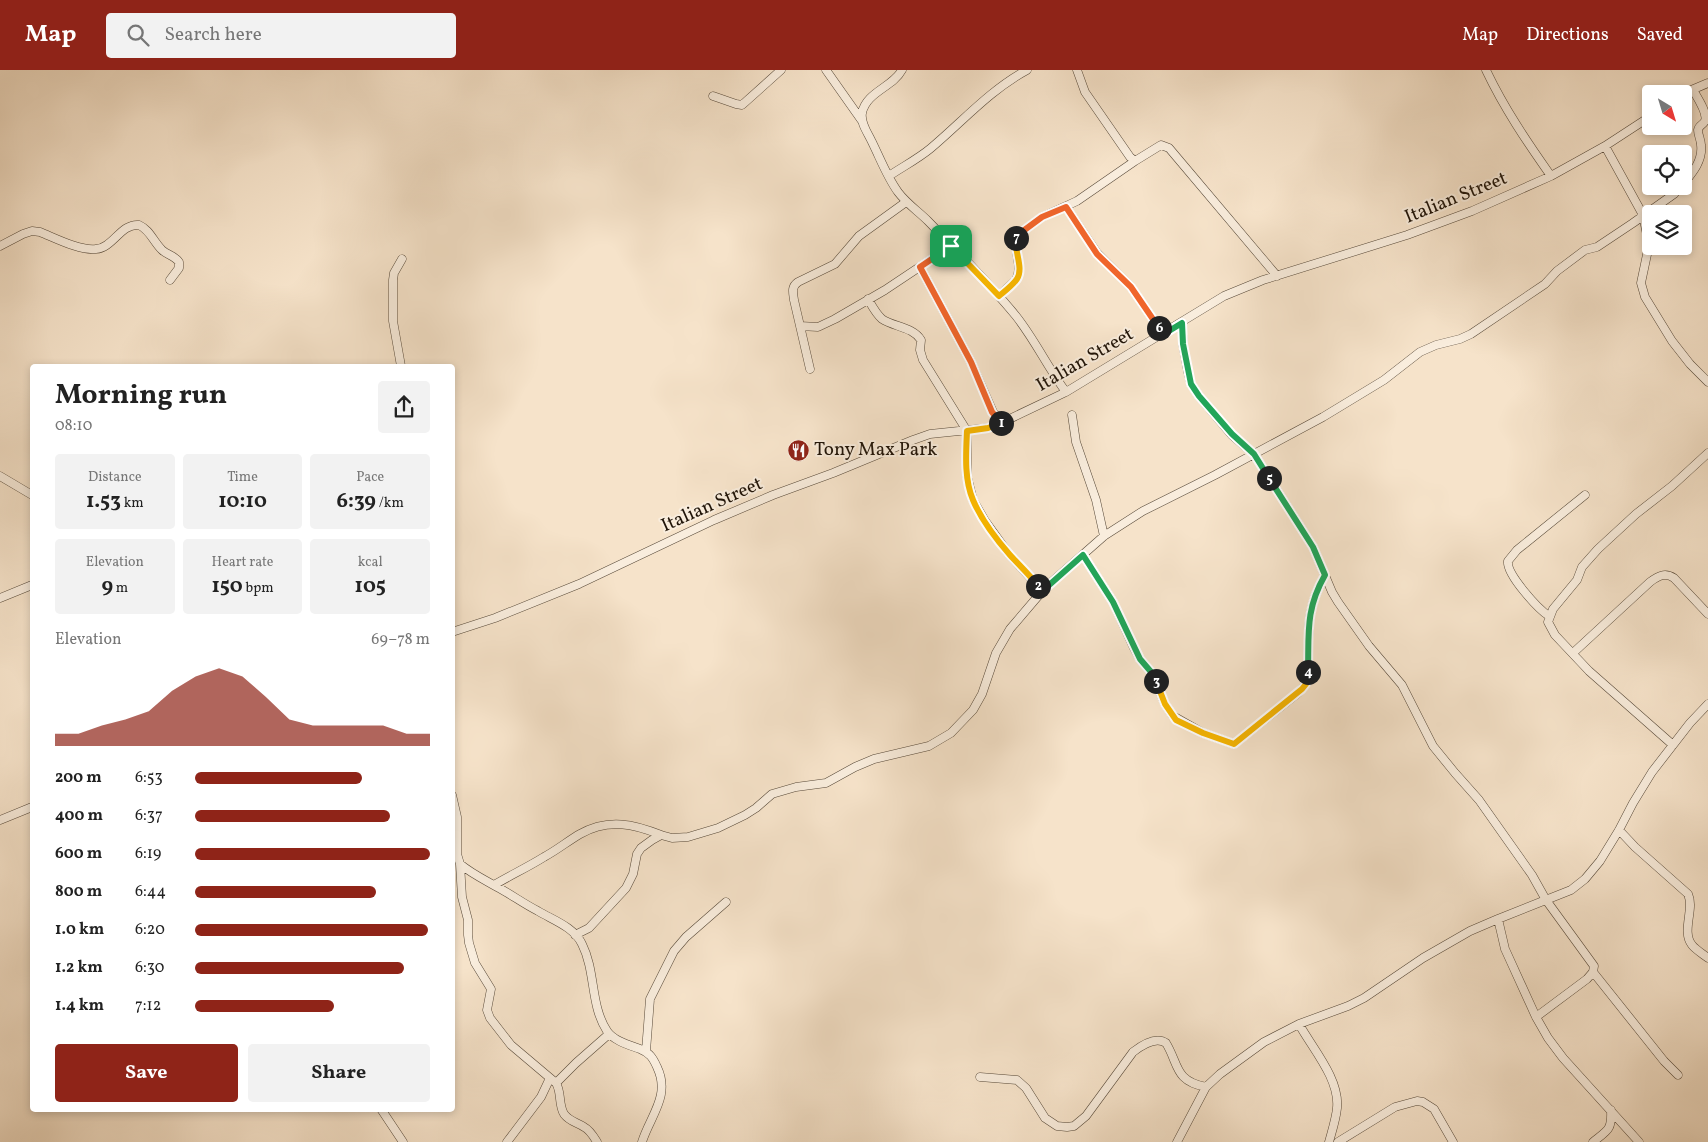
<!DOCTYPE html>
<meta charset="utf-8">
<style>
:root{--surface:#fff;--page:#f2f2f2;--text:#222;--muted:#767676;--accent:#8f2418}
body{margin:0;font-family:Vollkorn,serif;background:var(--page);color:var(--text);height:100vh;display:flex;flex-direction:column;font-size:19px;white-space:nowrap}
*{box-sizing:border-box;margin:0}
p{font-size:16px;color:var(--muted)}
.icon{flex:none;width:28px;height:28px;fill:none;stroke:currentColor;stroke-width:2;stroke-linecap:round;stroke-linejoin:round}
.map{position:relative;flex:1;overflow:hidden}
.side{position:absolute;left:30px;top:294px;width:425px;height:748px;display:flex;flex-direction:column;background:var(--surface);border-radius:5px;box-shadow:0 2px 8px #0003}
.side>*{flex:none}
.needle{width:32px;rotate:142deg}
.fabs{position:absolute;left:1642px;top:15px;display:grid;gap:10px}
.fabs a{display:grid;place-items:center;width:50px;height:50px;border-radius:5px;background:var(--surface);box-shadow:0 2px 8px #0003;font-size:25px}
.pin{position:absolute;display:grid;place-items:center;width:42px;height:42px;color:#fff;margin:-21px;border-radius:10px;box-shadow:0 2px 8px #0006}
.km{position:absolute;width:25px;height:25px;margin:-12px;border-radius:50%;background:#222;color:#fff;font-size:14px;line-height:25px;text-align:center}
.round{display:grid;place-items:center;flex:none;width:52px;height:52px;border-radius:5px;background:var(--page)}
.head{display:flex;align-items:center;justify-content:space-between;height:85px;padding:0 25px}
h1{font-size:28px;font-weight:700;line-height:38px}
.stats{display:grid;grid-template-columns:repeat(3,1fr);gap:8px;height:85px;padding:5px 25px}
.stats div{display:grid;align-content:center;border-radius:5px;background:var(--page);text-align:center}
.stats b{font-size:21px;font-weight:700}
.stats small{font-size:14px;font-weight:400}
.stats p{font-size:14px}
.chart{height:140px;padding:10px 25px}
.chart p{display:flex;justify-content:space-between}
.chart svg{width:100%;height:90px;margin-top:5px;fill:var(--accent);opacity:.7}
.action{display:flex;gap:10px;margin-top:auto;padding:10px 25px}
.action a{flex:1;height:58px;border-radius:5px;background:var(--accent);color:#fff;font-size:20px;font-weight:700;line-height:58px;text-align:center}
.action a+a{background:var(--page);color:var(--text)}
ul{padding:0 25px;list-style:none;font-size:16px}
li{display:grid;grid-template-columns:80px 60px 1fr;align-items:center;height:38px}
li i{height:12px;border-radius:6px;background:var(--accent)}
header{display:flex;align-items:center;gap:30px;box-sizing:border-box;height:70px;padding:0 25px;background:var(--accent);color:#fff}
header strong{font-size:24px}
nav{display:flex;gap:28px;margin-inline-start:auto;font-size:18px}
.search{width:350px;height:45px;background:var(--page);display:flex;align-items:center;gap:12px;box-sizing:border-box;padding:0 18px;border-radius:5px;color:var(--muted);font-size:19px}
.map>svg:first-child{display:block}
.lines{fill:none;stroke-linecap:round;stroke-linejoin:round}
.minor-casing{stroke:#564838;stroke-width:9}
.minor{stroke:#f9eddd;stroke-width:8}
.split-1-casing{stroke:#fff;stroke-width:10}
.split-2-casing{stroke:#fff;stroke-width:10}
.split-3-casing{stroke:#fff;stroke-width:10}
.split-4-casing{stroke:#fff;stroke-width:10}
.split-5-casing{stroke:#fff;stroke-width:10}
.split-6-casing{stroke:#fff;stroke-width:10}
.split-7-casing{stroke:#fff;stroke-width:10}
.split-8-casing{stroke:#fff;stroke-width:10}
.split-1{stroke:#f0652b;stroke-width:6}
.split-2{stroke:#f5b400;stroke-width:6}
.split-3{stroke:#22a559;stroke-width:6}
.split-4{stroke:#f5b400;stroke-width:6}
.split-5{stroke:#22a559;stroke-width:6}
.split-6{stroke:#22a559;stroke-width:6}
.split-7{stroke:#f0652b;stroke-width:6}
.split-8{stroke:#f5b400;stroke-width:6}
.labels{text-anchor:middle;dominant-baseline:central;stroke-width:4;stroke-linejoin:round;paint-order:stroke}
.street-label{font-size:19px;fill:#201408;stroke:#f9eddd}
.poi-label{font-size:19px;fill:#201408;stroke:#f9eddd;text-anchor:start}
</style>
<header>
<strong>Map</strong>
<div class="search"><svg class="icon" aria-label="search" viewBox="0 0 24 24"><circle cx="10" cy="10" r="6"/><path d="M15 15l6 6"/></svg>Search here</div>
<nav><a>Map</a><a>Directions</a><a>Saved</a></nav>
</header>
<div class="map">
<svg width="1708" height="1072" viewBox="0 0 1708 1072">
<rect width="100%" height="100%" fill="#f6e3ca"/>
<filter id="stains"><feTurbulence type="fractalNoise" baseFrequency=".004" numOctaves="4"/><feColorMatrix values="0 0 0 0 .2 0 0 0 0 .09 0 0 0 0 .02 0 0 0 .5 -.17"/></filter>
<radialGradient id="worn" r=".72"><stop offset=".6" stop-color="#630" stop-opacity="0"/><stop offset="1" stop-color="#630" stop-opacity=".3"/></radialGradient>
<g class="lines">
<defs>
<path id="minor" d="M826 0 862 51
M902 0C893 17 866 22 862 43 860 53 868 63 872 72 880 88 887 107 898 122 907 134 918 141 928 151 958 182 989 213 1016 246 1035 270 1048 298 1066 322
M1077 0 1085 22 1130 87 1135 91 1161 75 1169 78 1277 206
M1486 0C1504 38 1527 72 1551 106
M1682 24 1708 13
M713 26 736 34 742 35 781 0
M1605 76 1643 145 1649 175 1641 213 1645 227 1672 271 1690 294 1708 312
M889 106C902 97 918 89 931 78 963 51 990 20 1027 0
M1684 113C1693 102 1703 90 1701 75 1701 70 1698 65 1698 60 1699 55 1703 55 1705 51 1708 43 1697 27 1693 20
M1066 137 1097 183 1131 217 1163 264
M0 176 23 164 32 161 40 162C55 168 80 181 96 179 113 178 121 153 139 155 150 160 153 171 162 180 167 185 174 185 179 192V198L170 210
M920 197 971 292 993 342 1001 353
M999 226 1016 210 1018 205 1019 197 1015 171 1019 164 1042 147 1077 131 1135 91
M868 229C872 236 876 244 882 249 894 257 913 257 921 270L920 280 923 290 967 361V406L973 430 985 451 1008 483 1038 516 1039 524
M1182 253 1183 275 1188 302 1191 314 1199 326 1232 365 1254 384 1313 477 1332 522 1338 532 1369 576 1402 615 1433 676 1455 703 1479 730 1532 805 1546 830 1594 896 1593 902 1587 909 1536 947
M800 256 818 257 835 249 885 220 951 176
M401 296 393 251V210L394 203 402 189
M810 299 794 230C793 222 791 217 798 212L835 194 859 166 906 132
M1072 345 1076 372 1096 430 1104 466
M0 406 32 425
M1083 485 1113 532 1133 576 1140 589 1152 603 1165 634 1173 646 1203 663 1234 674 1298 623 1306 614 1308 608C1310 566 1303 544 1325 505
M0 528 32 515
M1549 546C1538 539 1506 504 1508 491L1517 480 1585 425
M452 562 495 548 579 514 714 450 773 425 833 403 913 370 930 364 988 358 1001 353 1066 322 1224 226 1263 210 1407 165 1472 141 1551 106 1605 76 1651 46
M1573 583 1650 512C1658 506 1665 502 1674 508L1708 544
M1673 675 1589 601 1555 565 1548 552 1553 539 1577 510 1582 497 1598 479 1636 444 1672 416 1708 383
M452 725 457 747V784L460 794C472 804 485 810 499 818 512 825 524 834 538 841 553 850 574 857 582 874 596 902 590 935 607 961 614 971 629 975 640 979 650 983 653 988 657 997 671 1026 650 1046 642 1072
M0 750 32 737
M1619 760 1635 777 1688 824C1695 839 1681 861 1692 875 1696 880 1703 884 1708 888
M460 794 462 827 468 850V865L469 873 475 893 491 919 487 940 490 948 511 975 556 1013C562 1023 558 1034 564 1044 570 1052 577 1052 584 1057 590 1060 594 1067 597 1072
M494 815C511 805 528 797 544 787 557 780 568 771 580 764 608 748 634 754 661 765
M1498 849 1505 879 1536 947 1548 968 1563 988 1639 1072
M575 865 589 858 626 818 633 804 637 784 641 778 652 770 661 765 672 768 688 767 718 758 745 745 756 738 772 724 796 717 826 713 855 697 874 689 929 676 951 663 973 640 982 624 996 583 1010 559 1045 518 1104 466 1143 441 1215 405 1323 347 1384 310 1420 282 1436 275 1460 269 1471 264 1545 214 1557 201 1585 180 1597 177 1633 153 1674 124 1681 116
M1593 902 1664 991 1678 1005
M1299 954C1312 978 1340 1009 1337 1038 1336 1049 1332 1061 1329 1072
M646 981 650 929 674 881 686 867 726 832
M980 1007 1017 1010 1026 1018 1045 1048 1057 1056 1067 1057 1074 1056 1086 1046 1133 982C1142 975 1156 966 1166 973 1179 994 1174 1011 1206 1017
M556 1013 576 993 609 964
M381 1039 403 1072
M507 1072 541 1027 550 1008
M1177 1072 1206 1017 1220 1004 1264 972 1299 954 1348 936 1364 928 1423 888 1470 861 1498 849 1571 820 1585 809 1600 791 1619 760 1633 733 1652 702 1690 653 1708 634
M1338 1072 1395 1037 1417 1031 1423 1032 1434 1039 1453 1072
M1593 1072C1608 1060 1612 1060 1611 1040"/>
</defs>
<use href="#minor" class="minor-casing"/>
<use href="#minor" class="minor"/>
</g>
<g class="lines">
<defs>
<path id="split-1" d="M951 176 920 197 971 292 992 342 1001 353"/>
<path id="split-2" d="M1001 353 988 358 967 361C966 383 964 409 973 430 981 449 996 469 1010 485 1019 495 1030 505 1038 516"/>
<path id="split-3" d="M1038 516 1039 524 1083 485 1113 532 1140 589 1152 603 1156 611"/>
<path id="split-4" d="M1156 611 1165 634 1176 650 1203 663 1234 674 1302 619 1306 614 1308 602"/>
<path id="split-5" d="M1269 408 1313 477 1325 505C1305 540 1309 564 1308 602"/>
<path id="split-6" d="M1159 258 1164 264 1182 253 1183 274 1191 314 1199 326 1232 364 1254 384 1269 408"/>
<path id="split-7" d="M1016 168 1019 164 1042 147 1066 137 1097 184 1131 217 1159 258"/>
<path id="split-8" d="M951 176 999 226C1005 221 1012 216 1017 209 1024 198 1014 181 1016 168"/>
</defs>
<use href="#split-1" class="split-1-casing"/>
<use href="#split-2" class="split-2-casing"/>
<use href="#split-3" class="split-3-casing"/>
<use href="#split-4" class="split-4-casing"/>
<use href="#split-5" class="split-5-casing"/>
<use href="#split-6" class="split-6-casing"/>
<use href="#split-7" class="split-7-casing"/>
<use href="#split-8" class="split-8-casing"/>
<use href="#split-1" class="split-1"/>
<use href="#split-2" class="split-2"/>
<use href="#split-3" class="split-3"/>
<use href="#split-4" class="split-4"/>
<use href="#split-5" class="split-5"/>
<use href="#split-6" class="split-6"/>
<use href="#split-7" class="split-7"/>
<use href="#split-8" class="split-8"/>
</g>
<defs>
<symbol id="restaurant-disc" viewBox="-11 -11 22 22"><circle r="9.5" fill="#8f2418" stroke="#f9eddd"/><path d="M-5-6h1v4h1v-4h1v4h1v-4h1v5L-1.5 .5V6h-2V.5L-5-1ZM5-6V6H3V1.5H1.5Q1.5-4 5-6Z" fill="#fff"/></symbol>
</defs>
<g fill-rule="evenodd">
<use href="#restaurant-disc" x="786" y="368" width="25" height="25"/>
</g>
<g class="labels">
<g class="street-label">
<text transform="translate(1456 128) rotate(-22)">Italian Street</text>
<text transform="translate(1085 290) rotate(-30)">Italian Street</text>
<text transform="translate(712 435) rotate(-24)">Italian Street</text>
</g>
<g class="poi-label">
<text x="814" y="380">Tony Max Park</text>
</g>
</g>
<rect width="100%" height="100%" filter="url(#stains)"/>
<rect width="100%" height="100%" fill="url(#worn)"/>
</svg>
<div class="fabs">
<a><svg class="needle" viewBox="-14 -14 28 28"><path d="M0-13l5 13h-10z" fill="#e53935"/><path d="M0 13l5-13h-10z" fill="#767676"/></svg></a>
<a><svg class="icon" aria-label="locate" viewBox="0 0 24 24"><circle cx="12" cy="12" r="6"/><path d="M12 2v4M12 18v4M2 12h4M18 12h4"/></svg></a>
<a><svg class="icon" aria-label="layers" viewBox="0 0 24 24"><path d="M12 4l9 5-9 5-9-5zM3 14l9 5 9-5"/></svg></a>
</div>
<div class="pin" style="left:951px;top:176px;background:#1e9e55"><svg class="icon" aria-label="arrive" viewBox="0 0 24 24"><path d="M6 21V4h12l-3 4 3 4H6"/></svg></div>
<b class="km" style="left:1001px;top:353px">1</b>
<b class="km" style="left:1038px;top:516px">2</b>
<b class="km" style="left:1156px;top:611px">3</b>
<b class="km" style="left:1308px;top:602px">4</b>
<b class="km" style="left:1269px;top:408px">5</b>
<b class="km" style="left:1159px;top:258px">6</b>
<b class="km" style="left:1016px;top:168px">7</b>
<section class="side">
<div class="head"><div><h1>Morning run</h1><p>08:10</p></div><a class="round"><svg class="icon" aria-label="share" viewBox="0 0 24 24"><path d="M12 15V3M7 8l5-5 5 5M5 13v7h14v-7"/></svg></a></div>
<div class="stats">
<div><p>Distance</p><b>1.53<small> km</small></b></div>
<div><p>Time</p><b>10:10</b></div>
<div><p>Pace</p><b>6:39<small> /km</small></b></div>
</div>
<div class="stats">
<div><p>Elevation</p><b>9<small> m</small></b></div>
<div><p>Heart rate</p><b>150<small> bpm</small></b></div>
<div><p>kcal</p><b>105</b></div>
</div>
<div class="chart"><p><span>Elevation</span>69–78 m</p>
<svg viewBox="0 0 160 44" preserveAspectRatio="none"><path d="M0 44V38L10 38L20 34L30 31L40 27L50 17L60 10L70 6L80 10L90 20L100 31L110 34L120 34L130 34L140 34L150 38L160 38V44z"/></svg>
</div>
<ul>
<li><b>200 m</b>6:53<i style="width:71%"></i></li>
<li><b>400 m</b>6:37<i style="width:83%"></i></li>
<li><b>600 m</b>6:19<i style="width:100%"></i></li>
<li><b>800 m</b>6:44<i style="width:77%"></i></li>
<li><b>1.0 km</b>6:20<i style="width:99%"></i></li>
<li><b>1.2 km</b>6:30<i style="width:89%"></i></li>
<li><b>1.4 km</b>7:12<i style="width:59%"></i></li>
</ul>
<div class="action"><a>Save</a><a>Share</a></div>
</section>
</div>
